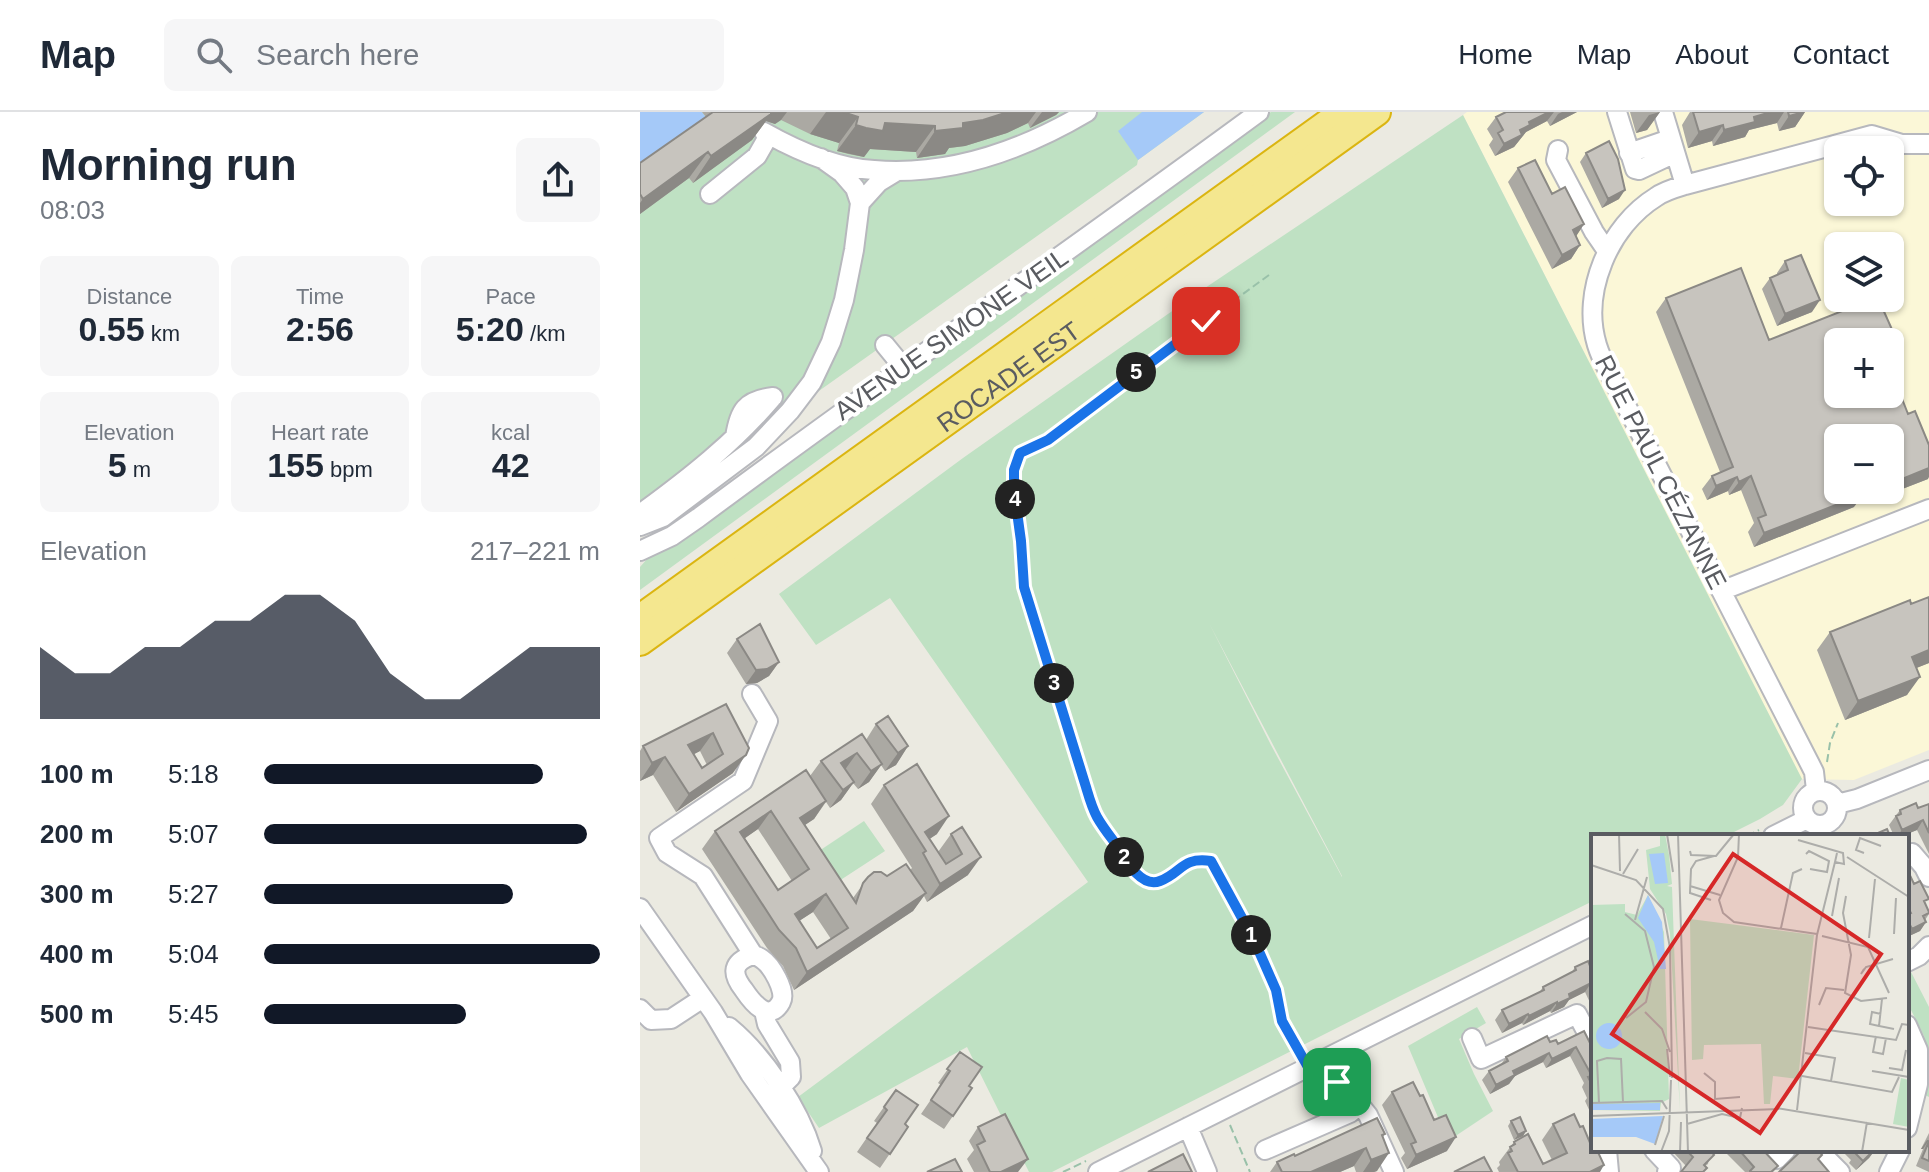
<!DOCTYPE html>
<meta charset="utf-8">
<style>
:root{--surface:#fff;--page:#f6f6f7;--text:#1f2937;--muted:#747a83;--line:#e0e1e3;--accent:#111827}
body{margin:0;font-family:Arial,sans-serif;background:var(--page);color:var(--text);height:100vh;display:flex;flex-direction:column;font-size:30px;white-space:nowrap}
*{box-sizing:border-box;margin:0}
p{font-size:26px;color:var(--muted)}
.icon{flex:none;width:44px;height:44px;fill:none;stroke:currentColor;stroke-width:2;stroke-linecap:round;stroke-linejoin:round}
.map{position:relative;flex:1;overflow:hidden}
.details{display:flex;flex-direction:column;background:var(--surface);width:640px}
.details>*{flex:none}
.fabs{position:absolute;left:1184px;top:24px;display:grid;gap:16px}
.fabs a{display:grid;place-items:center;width:80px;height:80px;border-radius:12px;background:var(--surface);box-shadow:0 2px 6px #0004;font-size:40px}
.pin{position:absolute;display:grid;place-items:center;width:68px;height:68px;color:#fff;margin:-34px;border-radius:16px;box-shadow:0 4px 12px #0006}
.km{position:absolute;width:40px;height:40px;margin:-20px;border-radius:50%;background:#222;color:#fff;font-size:22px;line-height:40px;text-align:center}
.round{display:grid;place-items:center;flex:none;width:84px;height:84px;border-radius:12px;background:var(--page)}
.summary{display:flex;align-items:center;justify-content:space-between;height:136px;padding:0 40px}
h1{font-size:44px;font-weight:700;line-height:60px}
.metrics{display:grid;grid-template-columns:repeat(3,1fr);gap:12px;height:136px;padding:8px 40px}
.metrics div{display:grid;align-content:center;border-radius:12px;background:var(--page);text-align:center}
.metrics b{font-size:34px;font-weight:700}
.metrics small{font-size:22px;font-weight:400}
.metrics p{font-size:22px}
.chart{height:224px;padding:16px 40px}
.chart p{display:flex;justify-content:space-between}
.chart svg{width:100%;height:144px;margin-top:8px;fill:var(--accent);opacity:.7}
ul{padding:0 40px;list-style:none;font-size:26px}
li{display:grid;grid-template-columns:128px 96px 1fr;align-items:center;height:60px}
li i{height:20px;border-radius:10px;background:var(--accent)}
header{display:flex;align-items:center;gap:48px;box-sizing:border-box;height:112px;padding:0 40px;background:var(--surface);border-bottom:2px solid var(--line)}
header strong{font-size:38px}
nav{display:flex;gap:44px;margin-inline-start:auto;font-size:28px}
.search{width:560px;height:72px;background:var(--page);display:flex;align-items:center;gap:20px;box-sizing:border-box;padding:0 28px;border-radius:12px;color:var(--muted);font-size:30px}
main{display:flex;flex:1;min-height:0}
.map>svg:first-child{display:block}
.commercial{fill:#fbf7d7;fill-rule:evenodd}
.green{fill:#bfe1c3;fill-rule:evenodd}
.water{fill:#a5c9f8}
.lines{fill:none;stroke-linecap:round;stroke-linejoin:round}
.minor-casing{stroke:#b7b8bd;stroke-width:22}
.highway-casing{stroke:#dbb511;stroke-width:30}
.path{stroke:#99c1a9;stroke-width:2;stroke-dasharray:8 4;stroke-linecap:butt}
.minor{stroke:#fff;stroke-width:18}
.highway{stroke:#f4e78f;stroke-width:26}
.wall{fill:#aba9a3;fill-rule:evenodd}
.shaded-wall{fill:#8b8985}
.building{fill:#c7c4be;stroke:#8b8985;stroke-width:2;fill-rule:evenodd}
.route-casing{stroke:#fff;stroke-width:16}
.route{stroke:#1a73e8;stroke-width:10}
.labels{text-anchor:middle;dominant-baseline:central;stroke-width:8;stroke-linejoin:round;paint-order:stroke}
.street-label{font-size:26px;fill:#5a5c61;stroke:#fff}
.inset-road{fill:none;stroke:#adadaa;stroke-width:2}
.view{fill:#d62828;fill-opacity:0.15;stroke:#d62828;stroke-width:4}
.inset-edge{fill:none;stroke:#5a5c61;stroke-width:4}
</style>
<header>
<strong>Map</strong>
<div class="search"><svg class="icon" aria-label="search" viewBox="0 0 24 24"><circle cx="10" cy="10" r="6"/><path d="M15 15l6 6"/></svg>Search here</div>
<nav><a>Home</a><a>Map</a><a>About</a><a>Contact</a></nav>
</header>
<main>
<section class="details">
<div class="summary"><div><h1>Morning run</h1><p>08:03</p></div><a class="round"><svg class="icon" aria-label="share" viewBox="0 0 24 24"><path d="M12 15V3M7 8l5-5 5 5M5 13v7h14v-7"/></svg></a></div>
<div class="metrics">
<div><p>Distance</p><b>0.55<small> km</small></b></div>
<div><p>Time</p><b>2:56</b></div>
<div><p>Pace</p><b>5:20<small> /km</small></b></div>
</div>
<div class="metrics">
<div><p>Elevation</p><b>5<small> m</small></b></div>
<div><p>Heart rate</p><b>155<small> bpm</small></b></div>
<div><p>kcal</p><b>42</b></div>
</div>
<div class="chart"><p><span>Elevation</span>217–221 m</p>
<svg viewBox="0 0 160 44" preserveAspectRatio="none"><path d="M0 44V22L10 30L20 30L30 22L40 22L50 14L60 14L70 6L80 6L90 14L100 30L110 38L120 38L130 30L140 22L150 22L160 22V44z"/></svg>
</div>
<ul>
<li><b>100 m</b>5:18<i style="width:83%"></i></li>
<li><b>200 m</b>5:07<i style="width:96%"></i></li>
<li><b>300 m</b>5:27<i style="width:74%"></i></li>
<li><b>400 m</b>5:04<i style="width:100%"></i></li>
<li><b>500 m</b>5:45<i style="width:60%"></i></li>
</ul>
</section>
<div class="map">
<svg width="1289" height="1060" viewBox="0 0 1289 1060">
<rect width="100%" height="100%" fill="#ebeae1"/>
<path class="commercial" d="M827 0H1289V638L1214 668 1162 667 823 3ZM1198 38H1250V90H1198ZM1198 134H1250V186H1198ZM1198 230H1250V282H1198ZM1198 326H1250V378H1198Z"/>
<path class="green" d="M0 0H564L498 48 497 53 169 286 157 304 124 339 28 412 0 392Z
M631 0H655L0 478V455L8 446 47 426Z
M823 3 1162 667 1143 693 1120 707 1086 724H953V789L764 882 412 1060H389L327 935 179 1016 158 985 448 770 250 486 176 533 139 482 323 346 565 176ZM569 511 702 764V765L631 633Z
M224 709 245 739 199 769 179 739Z
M1271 860 1289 895V985L1285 983 1289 966 1287 945 1284 924 1267 890V863Z
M837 895 846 911 819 927 834 962 853 999 808 1029 768 934Z"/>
<path class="water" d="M0 0H62L72 14 0 65Z
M502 0H564L498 48 478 19Z"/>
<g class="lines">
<defs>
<path id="minor" d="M977 0 995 57 999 58 1035 41
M1023 0 1045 73
M124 20C156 38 196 56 234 58 309 64 383 38 447 0
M918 38 916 48 954 120 967 139
M989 41 1030 27
M70 82 117 44 129 23
M220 91 239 70 257 59
M245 233 263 255
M95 325C99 299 105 288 133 285
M0 402C48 367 94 331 133 285
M0 414 23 405 116 335 150 299 172 270 191 230 204 188 214 138 220 91 215 76 202 61 181 46
M0 439 32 424 58 406C243 268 433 137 619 0
M1081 479 1289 397
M112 582 128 609 103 669 19 726 27 741 63 764 114 844
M1176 678 1174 660 1170 652 970 262C965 253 960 243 957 233 941 180 969 114 1016 85 1024 79 1035 76 1045 73L1232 23 1262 32H1289
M1163 696a17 17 0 1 1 34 0a17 17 0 1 1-34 0Z
M1197 692 1217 687 1289 658
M1133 724 1167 707
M1272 741 1284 755 1289 765
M0 796 73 900 110 962 179 1060
M110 844C116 844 116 843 122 847 131 853 147 879 141 890 129 912 112 890 104 878 93 864 90 852 110 844Z
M1267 850 1279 844 1289 834
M0 897 11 908 31 907 63 886
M124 899 127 912 150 950 151 965 141 975
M1267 913 1278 938V972L1267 1016
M89 915C124 944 159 996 172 1039
M832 926 841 947 937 902 953 932
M685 947 697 970 720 993 728 1003 754 1060
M548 1015 567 1060
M625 1038 710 1001 720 993
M967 1038 969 1060
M1014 1038 1031 1056 1027 1060
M1129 1038 1137 1047 1146 1038
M1178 1038 1200 1060
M458 1060 953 813
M1249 1060 1260 1038"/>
<g id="highway">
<path d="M0 506 703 0"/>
<path id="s1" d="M0 530 737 0"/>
</g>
</defs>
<use href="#minor" class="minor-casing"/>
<use href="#highway" class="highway-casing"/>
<path class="path" d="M629 163 486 267 408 328 380 341 374 358V378L381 429 384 475 388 490 446 675C450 685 452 696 457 705 461 712 467 719 471 726 481 740 500 777 520 769 542 760 542 745 571 749L614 828 636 878 642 909 660 940
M1187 650 1190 631 1198 611
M1107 724 1119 718
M590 1013 610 1060
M423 1060 446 1049"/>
<use href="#minor" class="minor"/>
<use href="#highway" class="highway"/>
</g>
<path class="wall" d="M62 0H419L416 3 390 16 388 11 367 21 325 34 309 36 305 42 277 46 276 40 230 37 224 45 208 42 197 39 199 31 170 22 141 8 135 12 126 9 112 28 53 71 49 66 0 102V51L66 5Z
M866 0H937L910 14 907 9 886 20 874 35 855 44 849 33 853 27 847 17 856 5Z
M990 0H1020L1007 18 996 21Z
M1050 0H1165L1155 15 1139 19 1137 11 1109 18 1105 25 1073 34 1072 29 1048 36 1042 13Z
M946 41 979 87 962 96 940 50Z
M878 56 912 82 944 112 936 124 940 133 931 147 912 157 868 70Z
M1145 149 1172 200 1137 214 1122 177 1130 166 1137 163V161Z
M1026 186 1129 228 1198 201 1195 195 1202 186H1238L1198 230 1288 367 1239 386 1236 378H1250V326H1198L1214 395 1114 435 1108 420 1114 411 1101 378 1089 383 1088 379 1067 388 1062 377 1072 364 1080 360 1016 200Z
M1190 520 1289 551 1276 556 1267 583 1205 608 1177 538Z
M97 527 139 550 129 564 117 571 106 572 87 541Z
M86 592 93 661 36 700 13 663 0 669V639L3 634ZM60 639 67 653 62 656 54 642Z
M236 612 268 634 256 653 245 659 241 653 229 670 218 677 213 671 201 688 190 696 186 690 174 707 165 713 213 786 228 765 247 764 270 758 272 756 231 692 244 673 297 722 289 727 298 740 311 722 322 715 328 763 287 790 284 784 273 799 154 878 143 854 127 836 62 737 75 719 170 664 181 649 226 628ZM118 717 152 769 138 778 105 726ZM173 800 191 827 177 836 159 809Z
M1289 692V742L1277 718 1262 724H1254L1249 713 1260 698 1278 696Z
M1267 757 1285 792 1289 802 1285 808 1286 810 1280 819 1267 825Z
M953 852V897L945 880 929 888 924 895 911 901 910 899 883 913 882 911 862 921 855 908 862 898 899 881 903 875 932 860 935 855 950 854Z
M910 930 953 937V1000L951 1002 945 989 947 986 942 975 944 971 930 944 906 956 903 950 875 964 869 972 850 982 842 968 849 959 860 954 866 945Z
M320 940 329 974 332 976 304 1017 281 1002 301 973 298 971Z
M256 978 265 1012 268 1015 240 1056 217 1040 237 1011 234 1009Z
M752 980 807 1039 767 1057 761 1046 765 1041 742 993Z
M871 1009 886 1019 883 1024 874 1028 868 1014Z
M913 1012 960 1060H859L857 1056 860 1053 859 1050 874 1030 903 1052 912 1048 902 1028Z
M338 1015 378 1060H334L327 1047 334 1038 329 1029Z
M1289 1021V1060L1276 1054 1283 1037H1281Z
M745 1022 743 1025 737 1059 734 1060H716L714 1054 700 1060H630L637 1050Z
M1031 1038H1070L1068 1052 1065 1054H1046Z
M1090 1038H1123L1138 1054 1133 1060H1105L1087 1042Z
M1201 1038H1235L1229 1046 1216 1058 1209 1051 1211 1048Z"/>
<path class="shaded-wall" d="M124 0H147L141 8 135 12 126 9 112 28 53 71 71 44Z
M186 0H203L218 5 199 31 170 22Z
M368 0H396L388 11 367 21 325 34 309 36 305 42 277 46 295 19 323 11Z
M402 0H419L416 3 390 16Z
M909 0H914L907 9 886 20 874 35 855 44 864 32 889 10Z
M922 0H937L910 14 918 2Z
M1020 0 1007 18 996 21 1009 3Z
M1131 0H1144L1137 11 1109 18 1105 25 1073 34 1084 18 1114 5Z
M1165 0 1155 15 1139 19 1149 4Z
M245 11 295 14 276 40 230 37 224 45 197 39 216 13Z
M1083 13 1072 29 1048 36 1059 20Z
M68 40 49 66 0 102V91L3 87Z
M985 78 979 87 962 96 968 87Z
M944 112 935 126 933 118Z
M940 133 931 147 912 157 922 143Z
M1180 188 1172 200 1137 214 1145 202Z
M1254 222 1248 230H1238L1239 228Z
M1289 356V365L1288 367 1239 386 1244 378H1250V372Z
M1111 364 1101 378 1089 383 1099 370Z
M1097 365 1088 379 1067 388 1076 374Z
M1224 382 1214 395 1114 435 1124 421Z
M1289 538V551L1259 563 1272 545Z
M139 550 129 564 117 571 106 572 116 558Z
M1280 565 1267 583 1205 608 1218 589Z
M73 621 60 639 35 652 48 633Z
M268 634 256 653 245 659 258 641Z
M217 641 204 659 201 651Z
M106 643 93 661 36 700 49 682Z
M25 645 13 663 0 669 12 651Z
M242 652 229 670 218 677 231 659Z
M214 670 201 688 190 696 203 678Z
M186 689 174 707 148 724 160 706Z
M131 699 118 717 88 738 100 720Z
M309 704 297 722 282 732 285 720Z
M1283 708 1277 718 1262 724H1257L1262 718Z
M341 745 328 763 287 790 300 772Z
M286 781 273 799 154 878 167 860Z
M186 782 173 800 142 820 155 802Z
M1286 810 1280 819 1267 825 1272 817Z
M951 871 945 880 929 888 924 895 911 901 917 892 929 882Z
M917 890 910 899 883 913 889 904Z
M888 902 882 911 862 921 869 912Z
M936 935 930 944 906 956 912 947Z
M909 941 903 950 875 964 869 972 850 982 856 973 873 959Z
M886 1019 883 1024 874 1028 878 1023Z
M816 1025 807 1039 767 1057 776 1043Z
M1287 1028H1289L1283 1037H1281Z
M726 1036 714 1054 700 1060H671Z
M1235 1038 1229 1046 1216 1058 1223 1049Z
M749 1041 737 1059 734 1060H723L731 1048Z
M388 1047 378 1060H361Z
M964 1053 960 1060H950Z"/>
<path class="building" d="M73 0H131V2L71 44 68 40 3 87 0 82V51Z
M203 0H368L343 8 323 11V16L295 19V14L245 11 243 19 226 16 216 13 218 5Z
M866 0H909L889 10 890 13 880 18 882 23 864 32 858 21 863 18 856 5Z
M1053 0H1131L1114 5 1115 10 1084 18 1083 13 1059 20Z
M1148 0H1164L1149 4Z
M969 29 978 47 985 78 968 87 946 41Z
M895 48 912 82 925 75 944 112 933 118 940 133 922 143 878 56Z
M1161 143 1180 188 1145 202 1130 166 1148 158 1145 149Z
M1101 156 1129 228 1210 196 1207 186H1238L1254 222 1239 228 1240 230H1198V282H1250V256L1268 302 1275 299 1289 333V356L1250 372V326H1198V378H1222L1224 382 1124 421 1118 406 1126 403 1111 364 1099 370 1097 365 1076 374 1072 364 1093 355 1026 186Z
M1289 485V538L1272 545 1280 565 1218 589 1190 520 1270 488 1271 492Z
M120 512 139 550 127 557 116 558 97 527Z
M86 592 109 636 106 643 49 682 25 645 12 651 3 634ZM73 621 83 642 62 656 48 633Z
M248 604 268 634 258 641 236 612Z
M222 622 242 652 231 659 217 641 201 651 214 670 203 678 181 649Z
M277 652 309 704 285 720 306 752 322 742 311 722 322 715 341 745 300 772 283 741 286 739 244 673Z
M166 658 186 689 160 706 216 791 223 771 228 765 234 760H241L247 764 266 752 286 781 167 860 156 836 139 818 75 719ZM131 699 169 757 138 778 100 720ZM186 782 208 816 177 836 155 802Z
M1276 691 1278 696 1289 692V721L1283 708 1262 718 1256 704 1261 702 1260 698Z
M1247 717 1250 724H1231Z
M1267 757 1274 772 1280 769 1289 787 1284 789 1289 800V801L1283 804 1286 810 1272 817 1267 807V803L1271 801 1267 794Z
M948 849 950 854 953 852V875L951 871 929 882 930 886 917 892V890L889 904 888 902 869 912 862 898 904 878 903 875 936 858 935 855Z
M944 919 953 937V975L948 965 952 964 936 935 912 947 909 941 873 959 875 963 856 973 849 959 868 949 866 945 907 924 910 930 916 928 918 932Z
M320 940 342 955 329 974 332 976 313 1004 291 988 310 959 307 957Z
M773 970 780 984 783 983 794 1008 806 1003 816 1025 776 1043 771 1032 776 1030 752 980Z
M256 978 278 993 265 1012 268 1015 250 1042 227 1026 247 998 244 995Z
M365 1002 388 1047 361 1060H350L337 1033 345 1029 338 1015Z
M934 1002 940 1015 943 1014 953 1038H957L964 1053 950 1060H878L868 1041 872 1039 870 1035 875 1032 874 1030 888 1022 903 1052 927 1041 913 1012Z
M880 1005 886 1019 878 1023 871 1009Z
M737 1006 745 1022 742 1023 749 1041 731 1048 726 1036 671 1060H642L637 1050 654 1042 655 1044Z
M1289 1029V1049L1282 1046Z
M1046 1038H1070L1074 1043 1064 1053 1067 1056 1063 1060H1041L1053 1045Z
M1099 1038H1123L1138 1054 1131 1060H1110V1059L1114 1055Z
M1162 1038H1178L1182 1043 1178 1047 1189 1060H1139Z
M1217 1038H1234L1223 1049 1215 1041 1218 1039Z
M543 1042 552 1060H508Z
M844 1045 852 1060H814Z
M315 1047 322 1060H287Z"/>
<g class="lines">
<defs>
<path id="route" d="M566 209 408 328 380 341 374 358V378L381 429 384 475 446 675C449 685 452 696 457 705 462 714 469 723 475 731 484 745 500 777 520 769 543 760 541 745 571 749L614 828 636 878 642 909 668 955 685 947 697 970"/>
</defs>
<use href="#route" class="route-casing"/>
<use href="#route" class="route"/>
</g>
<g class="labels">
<g class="street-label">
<text transform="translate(311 222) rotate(-35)">AVENUE SIMONE VEIL</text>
<text stroke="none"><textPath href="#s1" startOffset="454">ROCADE EST</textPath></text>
<text transform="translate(1021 360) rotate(63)">RUE PAUL CÉZANNE</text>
</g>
</g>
<g transform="translate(951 722)">
<rect width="318" height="318" fill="#ebeae1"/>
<path d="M69 0H74L78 21 81 50 76 52 81 53 89 277 79 99 75 80 59 55 55 16 69 12ZM57 61 73 98 78 265 70 269 69 277 0 276V71L34 70V78L46 81ZM99 85 223 101 207 245 182 242 179 270H173L170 210 113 211 112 225 101 226ZM310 244 318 246V293L302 290Z" fill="#bfe1c3"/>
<path d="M73 19 77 49 64 50 58 20ZM57 61 71 88 75 135H69L63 108 47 84ZM5 202a13 13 0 1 1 26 0a13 13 0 1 1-26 0ZM69 269V276H0V270ZM72 282 64 310 45 303H0V285Z" fill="#a5c9f8"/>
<path class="inset-road" d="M28 0 29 37M76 0 82 38M87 0 97 318M148 0 147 23 128 66 132 79 143 88 226 100M207 6 252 19 253 30 244 28 246 19M99 17 100 21 125 22 143 0M273 19 265 16 269 4 290 12M215 20 218 17 238 27 236 38 219 35M256 23 318 63M0 31 45 46 72 75 79 114 81 244M32 40 47 15M99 52 129 61M255 62 252 79 260 121 254 159 270 167 296 164M120 66 99 59 100 35 105 27 123 22M34 80 54 97 63 133 55 168 35 184M241 82 248 44M44 86 56 43M190 94 202 39 211 35M303 100 305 64M231 102 277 113 298 159M278 104 284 45M273 135 270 140 275 133 302 125M291 165 288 192 303 195M228 171 235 154 253 156M54 178 71 195 79 218M288 192 279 190 281 178 290 180M217 193 305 206 311 190 318 191M285 202 282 218 292 220 295 204M76 215 79 243M214 219 244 224 240 247M298 234 311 236 315 216M281 237 318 243M113 239 124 248V265L149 263M211 242 301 258 308 243M0 269 71 267 76 275M8 269 6 227 16 224 30 225 32 268M185 274 318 296M206 276 226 101 244 28M0 282 188 275M96 290 131 280 149 284 151 274M64 311 73 282M70 318 78 297 80 246M89 318 90 288M271 318 276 288"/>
<path class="view" d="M142 20 290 120 169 299 21 200Z"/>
<rect width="318" height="318" class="inset-edge"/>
</g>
</svg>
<div class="fabs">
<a><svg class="icon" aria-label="locate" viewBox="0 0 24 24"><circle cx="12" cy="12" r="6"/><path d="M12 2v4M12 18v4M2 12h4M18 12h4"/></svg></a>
<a><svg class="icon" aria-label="layers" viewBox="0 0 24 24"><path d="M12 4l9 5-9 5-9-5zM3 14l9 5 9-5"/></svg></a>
<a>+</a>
<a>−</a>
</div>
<div class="pin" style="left:697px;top:970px;background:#1e9e55"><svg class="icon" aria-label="arrive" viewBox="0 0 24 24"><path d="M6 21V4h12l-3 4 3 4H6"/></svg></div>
<div class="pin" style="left:566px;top:209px;background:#d93025"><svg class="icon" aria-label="check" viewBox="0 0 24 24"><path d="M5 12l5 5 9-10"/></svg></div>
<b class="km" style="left:611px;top:823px">1</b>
<b class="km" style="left:484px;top:745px">2</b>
<b class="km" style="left:414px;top:571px">3</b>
<b class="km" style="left:375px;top:387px">4</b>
<b class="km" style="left:496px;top:260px">5</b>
</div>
</main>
